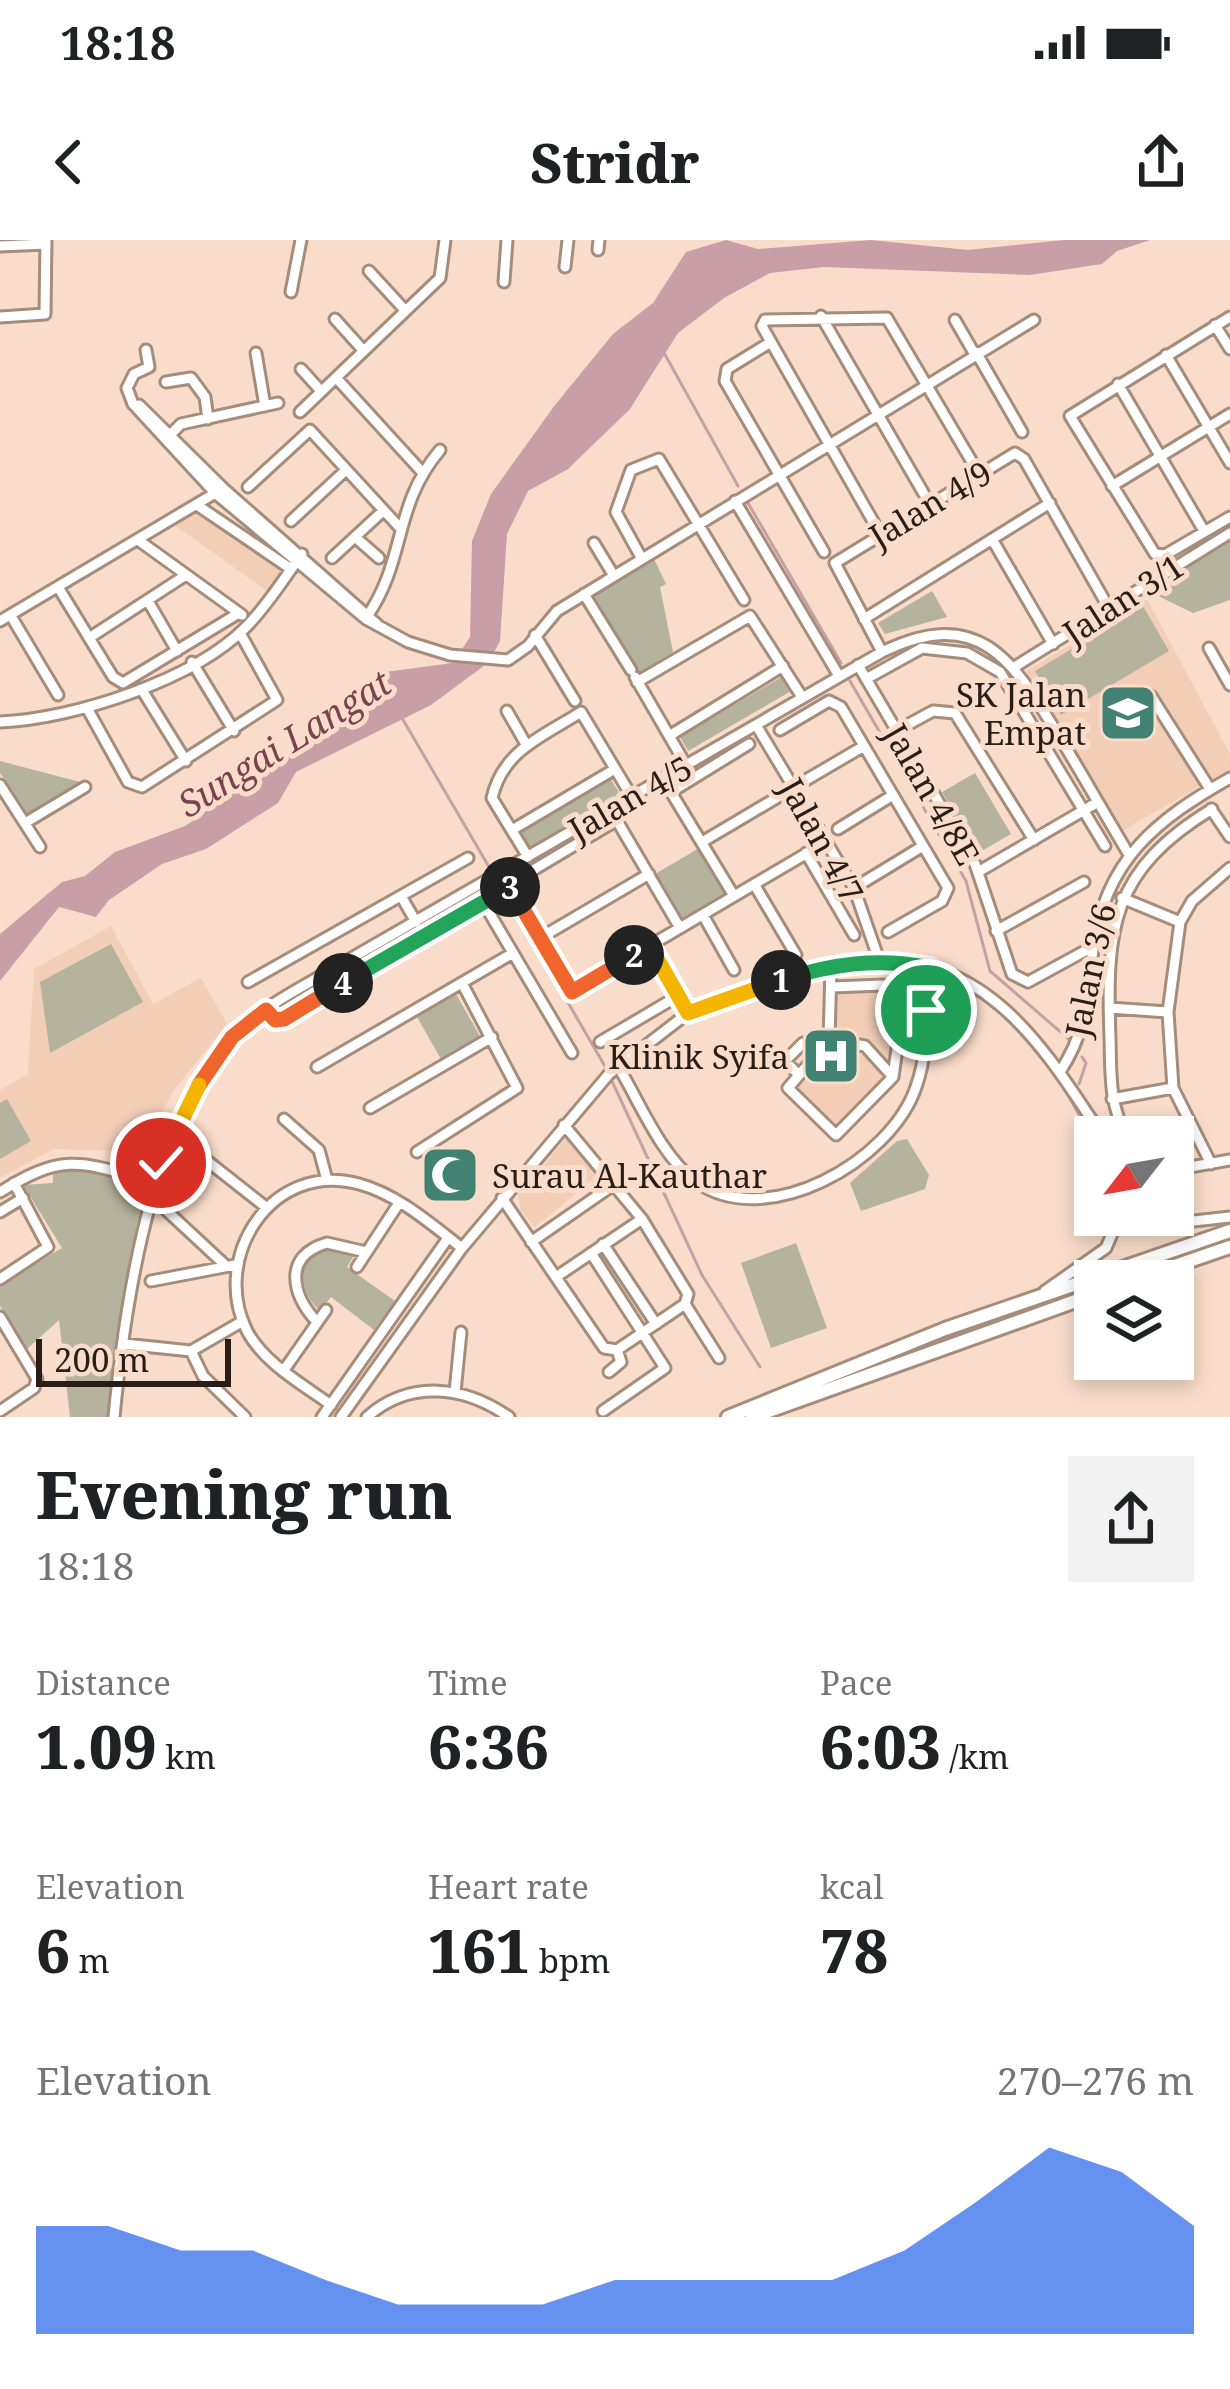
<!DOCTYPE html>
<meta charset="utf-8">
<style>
:root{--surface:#fff;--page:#f2f2f2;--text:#202124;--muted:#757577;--accent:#2563eb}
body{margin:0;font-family:"Noto Serif",serif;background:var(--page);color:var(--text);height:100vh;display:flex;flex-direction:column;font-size:45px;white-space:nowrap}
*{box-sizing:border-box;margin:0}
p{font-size:39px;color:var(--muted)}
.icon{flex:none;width:66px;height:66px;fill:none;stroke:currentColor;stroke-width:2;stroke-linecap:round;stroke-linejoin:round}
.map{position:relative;height:1177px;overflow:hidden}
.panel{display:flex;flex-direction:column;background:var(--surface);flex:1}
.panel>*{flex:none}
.needle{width:78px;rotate:239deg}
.tools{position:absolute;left:1074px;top:876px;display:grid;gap:24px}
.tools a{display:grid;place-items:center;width:120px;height:120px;border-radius:0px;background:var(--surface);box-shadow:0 6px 18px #0003;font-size:60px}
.scale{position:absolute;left:36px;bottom:30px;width:195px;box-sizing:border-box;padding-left:12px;border:6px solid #281e17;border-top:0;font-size:33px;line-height:42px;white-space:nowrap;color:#281e17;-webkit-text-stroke:9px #f9dcc9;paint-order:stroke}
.pin{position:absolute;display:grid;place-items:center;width:102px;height:102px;color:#fff;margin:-51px;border:6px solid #fff;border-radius:50%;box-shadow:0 3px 12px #0007}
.km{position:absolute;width:60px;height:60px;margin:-30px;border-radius:50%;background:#222;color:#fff;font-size:33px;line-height:60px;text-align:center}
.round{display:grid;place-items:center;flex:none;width:126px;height:126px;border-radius:0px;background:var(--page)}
.headline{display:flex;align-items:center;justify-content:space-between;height:204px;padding:0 36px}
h1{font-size:66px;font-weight:800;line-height:90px}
.metrics{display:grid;grid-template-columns:repeat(3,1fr);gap:18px;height:204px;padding:12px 36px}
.metrics div{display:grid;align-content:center}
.metrics b{font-size:60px;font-weight:800}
.metrics small{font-size:33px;font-weight:400}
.metrics p{font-size:33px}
.chart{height:336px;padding:24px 36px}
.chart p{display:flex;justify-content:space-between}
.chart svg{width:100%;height:216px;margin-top:12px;fill:var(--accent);opacity:.7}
.status{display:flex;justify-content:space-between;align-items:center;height:84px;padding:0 60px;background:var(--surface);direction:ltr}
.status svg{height:33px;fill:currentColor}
header{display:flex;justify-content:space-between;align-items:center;height:156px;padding:0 36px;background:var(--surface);font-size:54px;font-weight:800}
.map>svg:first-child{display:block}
.built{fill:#f2ceb7}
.green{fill:#b5b39d}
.water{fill:#c89fa6}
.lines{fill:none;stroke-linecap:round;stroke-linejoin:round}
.stream{stroke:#c89fa6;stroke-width:3}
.minor-casing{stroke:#a68c7a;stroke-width:15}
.major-casing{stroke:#a68c7a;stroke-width:18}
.minor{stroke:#fff;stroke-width:9}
.major{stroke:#fff;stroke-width:12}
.split-1-casing{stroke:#fff;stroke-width:24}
.split-2-casing{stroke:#fff;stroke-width:24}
.split-3-casing{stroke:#fff;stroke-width:24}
.split-4-casing{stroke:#fff;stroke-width:24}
.split-5-casing{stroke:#fff;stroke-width:24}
.split-6-casing{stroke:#fff;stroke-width:24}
.split-1{stroke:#22a559;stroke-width:15}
.split-2{stroke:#f5b400;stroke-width:15}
.split-3{stroke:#f0652b;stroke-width:15}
.split-4{stroke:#22a559;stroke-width:15}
.split-5{stroke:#f0652b;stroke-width:15}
.split-6{stroke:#f5b400;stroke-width:15}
.labels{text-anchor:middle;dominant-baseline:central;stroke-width:10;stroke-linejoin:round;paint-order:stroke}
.street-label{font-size:33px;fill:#281e17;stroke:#f9dcc9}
.poi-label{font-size:33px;fill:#281e17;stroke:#f9dcc9;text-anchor:end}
.water-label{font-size:36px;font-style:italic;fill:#7b424f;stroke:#f9dcc9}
</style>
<div class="status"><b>18:18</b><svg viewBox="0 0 49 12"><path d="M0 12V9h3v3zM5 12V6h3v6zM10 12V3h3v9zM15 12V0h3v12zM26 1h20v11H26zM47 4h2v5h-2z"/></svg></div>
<header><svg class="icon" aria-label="back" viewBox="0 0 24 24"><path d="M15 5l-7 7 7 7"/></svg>Stridr<svg class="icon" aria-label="share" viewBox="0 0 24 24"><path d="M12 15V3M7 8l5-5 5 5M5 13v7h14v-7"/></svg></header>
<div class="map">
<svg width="1230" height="1177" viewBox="0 0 1230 1177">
<rect width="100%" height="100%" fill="#f9dcc9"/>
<path class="built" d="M198 269 287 329 270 353 173 284Z
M1147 359 1230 514V529L1122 591 1026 431Z
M111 686 153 764 201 738 227 784 174 850 145 903 129 911 54 909 0 938V850L28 834 34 729Z
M846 747 889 750 899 774 890 837 836 891 792 847 831 802 835 750Z
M566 898 592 925 596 937 535 987 521 971 518 956Z"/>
<path class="green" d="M1230 301V360L1193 373 1156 355 1191 322Z
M653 317 666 344 660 347 673 412 638 434 591 356Z
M932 351 947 377 885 394 878 383Z
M1143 366 1169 411 1061 475 1035 431Z
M783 436 791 451 688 511 680 497Z
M0 521 84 543 27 575 0 533Z
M975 533 1011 594 978 613 942 552Z
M610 538 620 554 529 608 520 592Z
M701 607 728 653 682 680 655 634Z
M111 704 143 762 50 813 40 742Z
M456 754 481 798 442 821 417 777Z
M7 859 31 901 0 919V863Z
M907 899 929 935 925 949 861 971 850 943 897 901Z
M84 925 148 947 114 1177H70L59 1080 26 1110 0 1066V1045L62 1008 23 945 53 943V926Z
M796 1003 827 1088 771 1108 741 1023Z
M335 1007 355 1014 347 1027 395 1061 374 1090 331 1057 320 1071C295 1049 295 1008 335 1007Z"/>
<path class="water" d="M726 0 758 9 871 0 968 10 1064 0H1150L1117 11 1102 24 1030 35 824 27 770 33 724 58 678 93 630 169 568 229 528 251 507 294 500 401 489 422 431 465 296 532 278 563 206 609 162 624 109 660 96 677 59 667 0 741V694L62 642 85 636 115 612 185 586 337 479 354 450 385 432 453 423 470 397 472 301 491 254 555 165 613 94 653 63 686 12Z"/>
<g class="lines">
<path class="stream" d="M663 111 738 246
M748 263 841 423
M850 441 966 641 990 731 1071 801
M402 478 492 632
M505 654 606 828
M611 839 702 1035 760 1127
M1079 844 1086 823 1082 817
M1067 853 1095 904
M1146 975 1154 992"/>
<defs>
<path id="minor" d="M0 6 46 4
M598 10 599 0
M565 27 568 0
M369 31 403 68
M504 42 507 0
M291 52 301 0
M821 76 924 254
M0 77 45 74 46 0
M1230 77 1070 176 1155 314 1165 315 1230 277
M335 79 362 109
M955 80 974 113
M1215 85 1230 109
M771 102 762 86 765 80 887 78 972 222
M146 110 149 127 134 134 127 148 133 164 215 253 366 379 408 402 450 415 508 420 528 406 557 371 1034 80
M976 112 1022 192
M256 113 265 166
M1166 115 1230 223
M301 129 321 151
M339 141 422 232
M166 142 191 138 205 157 208 179
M1118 144 1204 291
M139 165 223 248 378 385
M300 172 440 38 445 0
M168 197 181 184 278 163
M1112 246 1230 174
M248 247 310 190 401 289
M735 261 839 436
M197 265 291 329
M291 281 346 230
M355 297 379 318
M992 299 1053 404
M138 300 242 375
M594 303 614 336
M824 312 725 141 727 129 771 102 874 283
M332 318 383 271
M642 319 616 272 631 230 659 219 744 360
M58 347 113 437 123 443 239 373
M584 354 631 430
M148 361 177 411
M11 376 58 455
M366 378C407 320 392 267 440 210
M864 379 1050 263
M0 381 217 252
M535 395 575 461
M89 398 186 335
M1209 408 1230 445
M882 412 835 323 1015 213 1024 219 1110 370
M192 422 234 491
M858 425 975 624 1012 734 1028 742 1094 706
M1016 426 1230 293
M635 437 686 525
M866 439 922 408 967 413 1000 432 1105 606
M637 442 750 376 802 457
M142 450 186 521
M1151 456 1210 549
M87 468 128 542 142 547 277 460 240 393
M507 471 527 506
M0 482C73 479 194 440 246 387 268 365 284 338 302 314
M756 485 854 648 879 720
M780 490 829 461 841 467 948 648 942 661 888 692
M896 491 933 471 955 473 1034 600
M669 496 783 426
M663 539 734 656
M0 545 40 607
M794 547 864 506
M671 552 749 504
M1211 569 1230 597
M616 579 680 688
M25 583 85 547
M838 589 893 555
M512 590 615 529
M702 602 783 554
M806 613 854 695
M528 617 492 558C503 510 542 497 581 472L632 557
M978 632 1098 562
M754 644 796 715
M509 646 571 752 826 602
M854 648 923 606
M401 656 416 682
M480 657 572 813
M1122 658 1180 682
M703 675 734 730
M996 691 1084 642
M540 698 649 634
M650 706 688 773
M831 727 829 800 788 848 836 895 893 837 902 773 896 754 883 745 832 747
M248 742 468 618
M1109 768 1168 772
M267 769 275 780 283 779 617 580
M829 800 865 806 893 837
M600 802 678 756
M618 826C639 861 661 916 695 941 766 993 891 921 916 847 929 811 927 766 930 728
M317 827 513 713
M1060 832C1088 788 1087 760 1093 709 1105 620 1156 580 1230 538
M797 833 785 821 803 803 815 815
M1112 859 1173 848
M370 868 492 797
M284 879 319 910 327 940
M564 885 642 979
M173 894 267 968
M1127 897C1109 865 1111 834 1110 798 1106 687 1111 631 1212 569
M417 912 517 848 462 743
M1211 924 1173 848 1168 772 1180 682 1192 661 1230 628
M1173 930 1230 920
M0 952C65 911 83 922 154 943
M502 958 604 1108 617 1110 685 1064 688 1054 642 979 556 1037
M166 970 224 1024
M0 972 23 958
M1173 974 1194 981 1230 977
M531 1002 616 943
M603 1004 656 1084
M591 1013 665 1128 603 1171
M357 1027 399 963
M0 1039 48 1007 14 943
M151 1041 235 1025
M1045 1051 1106 1008 1120 975
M685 1064 719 1118
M0 1077 37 1139 34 1148 0 1171
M317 1082C292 1055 282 1016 327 1003L366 1012
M124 1104 191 1111 243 1081
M191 1111 203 1136 245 1177
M284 1130 326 1070
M609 1132 621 1122 617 1110
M455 1152 461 1092
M331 1165C302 1144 264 1123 247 1091 210 1017 272 920 359 944 397 954 431 984 462 1008
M114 1177C125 1062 154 857 249 781 275 760 308 744 336 727L882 412C978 365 1012 419 1057 493 1081 532 1104 573 1128 613
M322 1177 448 998
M341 1177 462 1008 609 834 688 773 790 737 856 722C984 708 1041 803 1103 897
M367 1177C410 1139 465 1146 509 1177"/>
<path id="major" d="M1131 1041 1230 1007
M728 1177 945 1089 1230 991
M752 1177 1095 1054"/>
</defs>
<use href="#minor" class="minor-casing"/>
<use href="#major" class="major-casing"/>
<use href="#minor" class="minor"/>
<use href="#major" class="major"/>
</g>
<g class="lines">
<defs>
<path id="split-1" d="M781 740C832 724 878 717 930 728L926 770"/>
<path id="split-2" d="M634 715 650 706 688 773 781 740"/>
<path id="split-3" d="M510 647 572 752 634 715"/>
<path id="split-4" d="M343 743 510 647"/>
<path id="split-5" d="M199 845 232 797 266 770 275 780 284 779 343 743"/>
<path id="split-6" d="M161 923 199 845"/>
</defs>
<use href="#split-1" class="split-1-casing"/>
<use href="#split-2" class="split-2-casing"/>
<use href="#split-3" class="split-3-casing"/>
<use href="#split-4" class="split-4-casing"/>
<use href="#split-5" class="split-5-casing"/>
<use href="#split-6" class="split-6-casing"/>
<use href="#split-1" class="split-1"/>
<use href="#split-2" class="split-2"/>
<use href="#split-3" class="split-3"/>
<use href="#split-4" class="split-4"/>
<use href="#split-5" class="split-5"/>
<use href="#split-6" class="split-6"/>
</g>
<defs>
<symbol id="school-square" viewBox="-11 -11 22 22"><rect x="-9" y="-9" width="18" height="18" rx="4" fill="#418272" stroke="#f9dcc9"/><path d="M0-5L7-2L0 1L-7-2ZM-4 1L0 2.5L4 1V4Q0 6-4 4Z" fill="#fff"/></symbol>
<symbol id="hospital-square" viewBox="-11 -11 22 22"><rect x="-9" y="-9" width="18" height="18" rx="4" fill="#418272" stroke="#f9dcc9"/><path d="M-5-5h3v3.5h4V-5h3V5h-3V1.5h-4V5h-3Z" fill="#fff"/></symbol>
<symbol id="mosque-square" viewBox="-11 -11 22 22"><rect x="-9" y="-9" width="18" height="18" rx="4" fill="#418272" stroke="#f9dcc9"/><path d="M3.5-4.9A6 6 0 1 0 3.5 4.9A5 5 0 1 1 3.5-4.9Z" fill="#fff"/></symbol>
</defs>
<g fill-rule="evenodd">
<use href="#school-square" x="1095" y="440" width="66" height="66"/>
<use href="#hospital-square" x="798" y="783" width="66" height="66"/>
<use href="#mosque-square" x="417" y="902" width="66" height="66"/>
</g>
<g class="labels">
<g class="street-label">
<text transform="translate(930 264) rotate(-31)">Jalan 4/9</text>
<text transform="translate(1123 359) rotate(-33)">Jalan 3/1</text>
<text transform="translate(932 554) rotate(60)">Jalan 4/8E</text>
<text transform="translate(630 558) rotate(-30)">Jalan 4/5</text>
<text transform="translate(822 600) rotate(61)">Jalan 4/7</text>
<text transform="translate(1090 730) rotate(-78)">Jalan 3/6</text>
</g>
<g class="poi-label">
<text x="1086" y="454">SK Jalan<tspan x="1086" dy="38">Empat</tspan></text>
<text x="789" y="816">Klinik Syifa</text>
<text x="492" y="935" text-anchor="start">Surau Al-Kauthar</text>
</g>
<g class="water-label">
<text transform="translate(284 503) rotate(-32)">Sungai Langat</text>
</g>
</g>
</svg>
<div class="tools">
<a><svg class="needle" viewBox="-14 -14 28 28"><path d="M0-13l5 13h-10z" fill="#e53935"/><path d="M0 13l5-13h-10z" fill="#757577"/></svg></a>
<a><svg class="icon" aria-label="layers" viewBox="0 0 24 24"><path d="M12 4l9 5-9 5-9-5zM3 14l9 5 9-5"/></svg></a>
</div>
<div class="scale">200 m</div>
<div class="pin" style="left:926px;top:770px;background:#1e9e55"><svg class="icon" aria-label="arrive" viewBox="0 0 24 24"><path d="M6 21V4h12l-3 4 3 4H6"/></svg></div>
<div class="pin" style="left:161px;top:923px;background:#d93025"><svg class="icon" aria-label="check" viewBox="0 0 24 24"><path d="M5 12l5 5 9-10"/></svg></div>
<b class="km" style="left:781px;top:740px">1</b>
<b class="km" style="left:634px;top:715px">2</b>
<b class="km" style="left:510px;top:647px">3</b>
<b class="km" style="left:343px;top:743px">4</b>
</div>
<section class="panel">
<div class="headline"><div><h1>Evening run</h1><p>18:18</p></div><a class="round"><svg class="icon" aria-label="share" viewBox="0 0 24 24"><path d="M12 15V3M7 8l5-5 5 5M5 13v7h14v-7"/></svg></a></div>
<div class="metrics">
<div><p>Distance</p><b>1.09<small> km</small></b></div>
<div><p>Time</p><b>6:36</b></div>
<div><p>Pace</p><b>6:03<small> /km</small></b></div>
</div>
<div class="metrics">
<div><p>Elevation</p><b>6<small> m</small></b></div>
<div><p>Heart rate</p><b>161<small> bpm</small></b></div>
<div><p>kcal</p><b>78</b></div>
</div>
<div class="chart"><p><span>Elevation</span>270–276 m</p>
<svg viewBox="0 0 160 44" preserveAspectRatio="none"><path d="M0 44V22L10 22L20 27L30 27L40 33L50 38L60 38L70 38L80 33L90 33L100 33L110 33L120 27L130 17L140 6L150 11L160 22V44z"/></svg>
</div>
</section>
